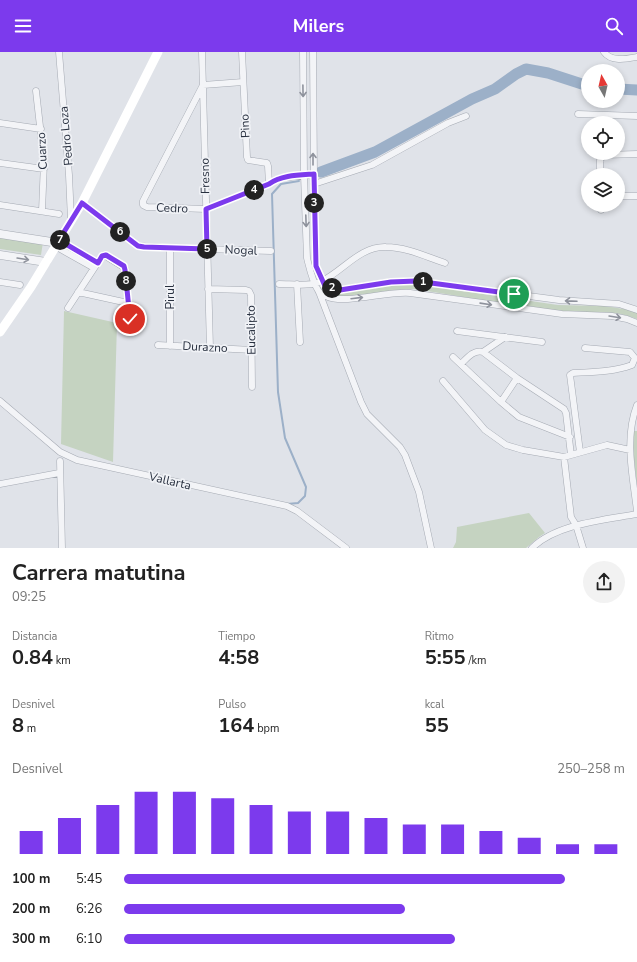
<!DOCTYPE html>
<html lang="es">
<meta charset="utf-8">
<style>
:root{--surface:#fff;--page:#f2f2f2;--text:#222;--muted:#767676;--accent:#7c3aed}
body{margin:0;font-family:"Nunito Sans",sans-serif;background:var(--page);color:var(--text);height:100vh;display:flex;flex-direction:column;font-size:15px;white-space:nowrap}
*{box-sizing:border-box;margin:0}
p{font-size:13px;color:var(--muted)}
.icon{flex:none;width:22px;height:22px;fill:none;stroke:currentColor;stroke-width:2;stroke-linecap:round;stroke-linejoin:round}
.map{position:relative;height:496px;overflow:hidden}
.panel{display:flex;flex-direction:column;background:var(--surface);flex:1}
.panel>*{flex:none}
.needle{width:26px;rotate:352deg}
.controls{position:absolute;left:581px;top:12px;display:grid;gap:8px}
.controls a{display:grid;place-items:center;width:44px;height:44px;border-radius:50%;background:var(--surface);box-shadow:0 2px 6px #0003;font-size:20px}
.pin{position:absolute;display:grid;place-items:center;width:34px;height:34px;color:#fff;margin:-17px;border:2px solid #fff;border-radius:50%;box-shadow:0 1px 4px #0007}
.km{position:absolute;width:20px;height:20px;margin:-10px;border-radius:50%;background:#222;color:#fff;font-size:11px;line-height:20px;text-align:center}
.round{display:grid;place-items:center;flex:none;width:42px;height:42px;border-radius:21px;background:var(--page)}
.summary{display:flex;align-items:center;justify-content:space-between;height:68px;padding:0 12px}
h1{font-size:22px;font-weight:700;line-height:30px}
.stats{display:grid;grid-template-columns:repeat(3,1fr);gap:6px;height:68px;padding:4px 12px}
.stats div{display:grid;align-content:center}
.stats b{font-size:20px;font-weight:700}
.stats small{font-size:11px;font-weight:400}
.stats p{font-size:11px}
.chart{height:112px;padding:8px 12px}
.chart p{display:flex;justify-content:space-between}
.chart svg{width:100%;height:72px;margin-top:4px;stroke:var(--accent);stroke-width:6}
ul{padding:0 12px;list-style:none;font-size:13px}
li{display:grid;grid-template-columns:64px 48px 1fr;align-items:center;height:30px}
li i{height:10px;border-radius:5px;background:var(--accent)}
header{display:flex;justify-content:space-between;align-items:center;height:52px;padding:0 12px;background:var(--accent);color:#fff;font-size:18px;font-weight:700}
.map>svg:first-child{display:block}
.green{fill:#c5d3c1}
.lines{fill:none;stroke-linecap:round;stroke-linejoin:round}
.stream{stroke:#9cb0c8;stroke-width:2}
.river{stroke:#9cb0c8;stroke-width:11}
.minor-casing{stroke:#a5aab3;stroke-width:7}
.tertiary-casing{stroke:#a5aab3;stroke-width:9}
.minor{stroke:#f3f4f7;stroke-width:6}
.tertiary{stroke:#f3f4f7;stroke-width:8}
.secondary{stroke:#fff;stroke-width:9}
.oneway{stroke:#8e929c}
.route-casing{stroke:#fff;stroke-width:8}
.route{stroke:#7c3aed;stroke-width:5}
.labels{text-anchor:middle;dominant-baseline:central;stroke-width:3.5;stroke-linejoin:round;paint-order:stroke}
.street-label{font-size:12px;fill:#293140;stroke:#f0f2f6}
</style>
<header><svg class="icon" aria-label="menu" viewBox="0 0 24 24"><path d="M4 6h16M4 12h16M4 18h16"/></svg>Milers<svg class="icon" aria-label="search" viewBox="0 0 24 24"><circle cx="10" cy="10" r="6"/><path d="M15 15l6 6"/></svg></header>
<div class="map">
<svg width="637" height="496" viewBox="0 0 637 496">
<rect width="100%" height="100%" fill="#e0e3e9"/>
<path class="green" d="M0 184 43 190 41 203 0 197Z
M392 232H415L558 253 605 254 636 259 637 260V267C612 256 583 262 556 259 508 254 461 244 414 237L394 238 340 246 322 241 321 235 330 239 340 241Z
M64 259 117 271 113 410 61 392Z
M633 379H637V435L633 398Z
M529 461 545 481 539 485 526 496H453L456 490 457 475Z"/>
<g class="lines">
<path class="stream" d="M318 122 321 120
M287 452 298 451 305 444 306 435 285 386 278 340 272 142 281 132 299 129"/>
<path class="river" d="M618 37 637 38
M321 120 375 100 472 47 495 37 516 22 526 17 548 21 588 34"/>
<defs>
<path id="minor" d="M59 0 69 123 71 168
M202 0 210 296
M242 0 247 105 248 108 267 111 268 114 269 132
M303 0 304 123 307 206C310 218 312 229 319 240L361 350 367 362 400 395 405 403 419 440 431 496
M313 0 314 122 316 214 325 234 340 238 391 230 416 229 559 248 619 252 637 258
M604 0C611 10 626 7 637 5
M243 30 203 33 143 149V153L147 155 206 157 269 132 275 128 281 126 308 123
M36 39 44 110 42 159
M578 62 637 64
M0 71 41 77
M0 111 44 117
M600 123V108L604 103 637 102
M314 132 372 113 448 71 466 64
M618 144H637
M82 151 138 194 170 196 271 199
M0 153 59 162
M601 158V153
M59 188 98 211
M55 194 94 216
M170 196V294
M0 230 20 233
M279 232C292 232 310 235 322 229 343 219 360 194 386 195 406 195 427 205 445 211
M297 232 300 290
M208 237 246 238 249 239 251 243 252 335
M78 240 128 251 130 267
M319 240C322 242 325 244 328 245 345 252 388 239 410 241L562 262 612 264 627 267 637 271
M68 256 102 204 104 203 125 216 128 251
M457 279 542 290
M158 293 252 298
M483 300 505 285
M453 305 501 350 519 365 570 385
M461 312C467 306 474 297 483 300L517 326 564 357 566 361 571 403
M443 329 485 378 506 393 523 398 564 405 607 393 630 398
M0 349 60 400 77 408 287 454 297 459 346 496
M501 350 517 326
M637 353C624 386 633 425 637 459
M580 400 570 323 573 321C592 320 614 320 632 313L635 306 630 300 585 296
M564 405 571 465 576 473 583 496
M60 409 62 496
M0 432 59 421
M532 496C556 472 604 468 637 462"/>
<path id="tertiary" d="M0 182 58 191
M0 203 46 210"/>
</defs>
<use href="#minor" class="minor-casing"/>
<use href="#tertiary" class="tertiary-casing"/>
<use href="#minor" class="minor"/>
<use href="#tertiary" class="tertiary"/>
<path class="secondary" d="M0 280 31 235 82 151 158 0"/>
</g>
<defs><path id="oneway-shaft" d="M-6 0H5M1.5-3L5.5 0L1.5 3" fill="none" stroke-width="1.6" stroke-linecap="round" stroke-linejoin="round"/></defs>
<g class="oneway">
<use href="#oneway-shaft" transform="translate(303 39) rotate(89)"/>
<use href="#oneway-shaft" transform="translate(313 107) rotate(-90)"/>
<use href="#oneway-shaft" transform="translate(306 169) rotate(88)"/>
<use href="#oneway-shaft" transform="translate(23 207) rotate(9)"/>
<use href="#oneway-shaft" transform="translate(357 246) rotate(-7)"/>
<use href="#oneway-shaft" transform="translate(571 249) rotate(-178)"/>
<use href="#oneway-shaft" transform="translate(486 252) rotate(8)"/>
<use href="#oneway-shaft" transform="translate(615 265) rotate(9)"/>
</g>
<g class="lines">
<defs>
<path id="route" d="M130 267 125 218 124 214 106 203 102 204 98 211 59 188 82 151 138 194 144 195 207 197 206 157 269 132C281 123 299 123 314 122L316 214 325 234 340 238 391 230 416 229 514 242"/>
</defs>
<use href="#route" class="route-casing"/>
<use href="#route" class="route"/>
</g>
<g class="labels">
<g class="street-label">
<text transform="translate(245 74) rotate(-93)">Pino</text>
<text transform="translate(66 84) rotate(-95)">Pedro Loza</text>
<text transform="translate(42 99) rotate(-93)">Cuarzo</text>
<text transform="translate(205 124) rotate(-91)">Fresno</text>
<text transform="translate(172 156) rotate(2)">Cedro</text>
<text transform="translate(241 198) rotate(2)">Nogal</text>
<text transform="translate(170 245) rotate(-90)">Pirul</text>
<text transform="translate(251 278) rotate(-91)">Eucalipto</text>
<text transform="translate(205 295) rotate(3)">Durazno</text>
<text transform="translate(170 429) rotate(13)">Vallarta</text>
</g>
</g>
</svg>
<div class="controls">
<a><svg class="needle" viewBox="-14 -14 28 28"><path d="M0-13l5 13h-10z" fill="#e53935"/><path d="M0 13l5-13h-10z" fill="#767676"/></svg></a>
<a><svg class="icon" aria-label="locate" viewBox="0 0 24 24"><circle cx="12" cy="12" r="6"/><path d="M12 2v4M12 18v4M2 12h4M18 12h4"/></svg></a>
<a><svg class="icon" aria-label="layers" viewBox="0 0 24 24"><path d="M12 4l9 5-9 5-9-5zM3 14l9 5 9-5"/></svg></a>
</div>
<div class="pin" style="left:514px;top:242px;background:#1e9e55"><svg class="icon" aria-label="arrive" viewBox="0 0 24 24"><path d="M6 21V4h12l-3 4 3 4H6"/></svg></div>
<div class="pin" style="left:130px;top:267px;background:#d93025"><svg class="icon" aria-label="check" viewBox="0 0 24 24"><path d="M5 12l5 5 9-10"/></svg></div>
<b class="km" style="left:423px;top:230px">1</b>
<b class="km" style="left:332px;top:236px">2</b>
<b class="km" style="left:314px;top:151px">3</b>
<b class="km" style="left:254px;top:138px">4</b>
<b class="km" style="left:207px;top:197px">5</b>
<b class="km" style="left:120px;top:180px">6</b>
<b class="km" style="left:60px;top:188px">7</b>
<b class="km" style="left:126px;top:229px">8</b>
</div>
<section class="panel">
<div class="summary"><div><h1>Carrera matutina</h1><p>09:25</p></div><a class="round"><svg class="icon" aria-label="share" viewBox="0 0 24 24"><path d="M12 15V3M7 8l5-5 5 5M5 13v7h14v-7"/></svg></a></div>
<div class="stats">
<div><p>Distancia</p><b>0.84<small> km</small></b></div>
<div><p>Tiempo</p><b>4:58</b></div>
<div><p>Ritmo</p><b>5:55<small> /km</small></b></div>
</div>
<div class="stats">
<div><p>Desnivel</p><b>8<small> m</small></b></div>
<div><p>Pulso</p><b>164<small> bpm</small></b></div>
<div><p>kcal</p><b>55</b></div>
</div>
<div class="chart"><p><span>Desnivel</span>250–258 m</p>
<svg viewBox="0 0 160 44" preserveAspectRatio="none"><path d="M5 44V30M15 44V22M25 44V14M35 44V6M45 44V6M55 44V10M65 44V14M75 44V18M85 44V18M95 44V22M105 44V26M115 44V26M125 44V30M135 44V34M145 44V38M155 44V38"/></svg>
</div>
<ul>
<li><b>100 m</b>5:45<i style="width:88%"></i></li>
<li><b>200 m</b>6:26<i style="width:56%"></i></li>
<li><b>300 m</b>6:10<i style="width:66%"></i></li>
</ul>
</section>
